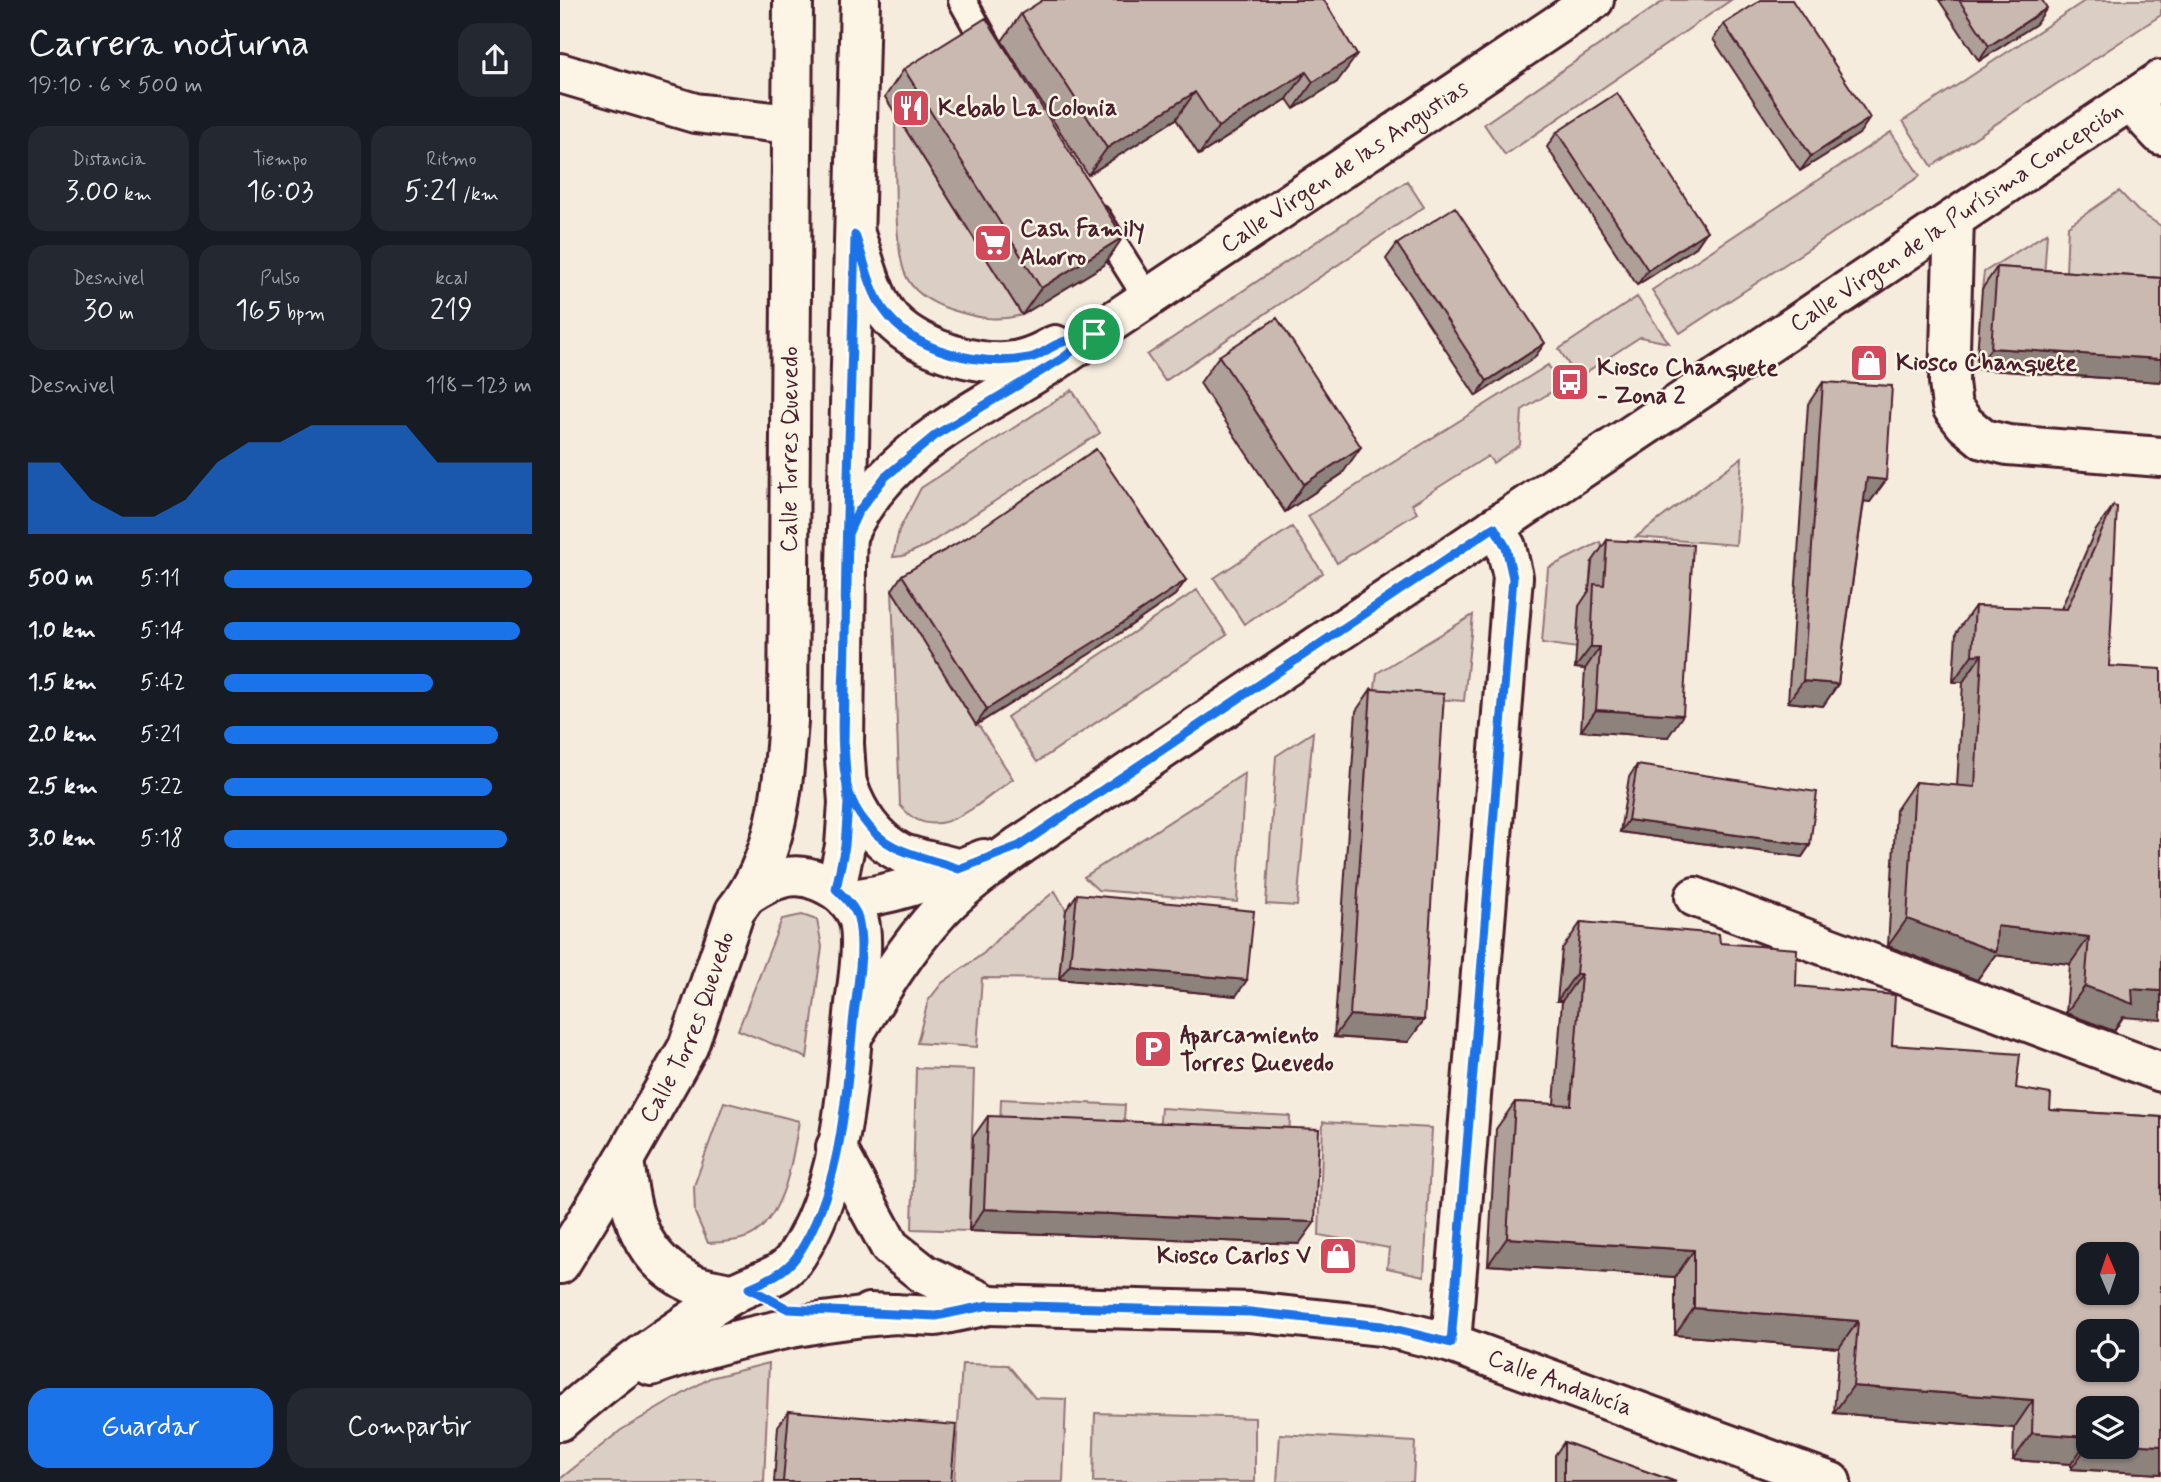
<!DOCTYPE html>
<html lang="es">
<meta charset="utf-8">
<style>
:root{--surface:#171b24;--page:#242831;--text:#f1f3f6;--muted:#9ea1a6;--accent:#1a73e8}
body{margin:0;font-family:Mynerve,sans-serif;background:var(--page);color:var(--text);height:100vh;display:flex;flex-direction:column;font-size:26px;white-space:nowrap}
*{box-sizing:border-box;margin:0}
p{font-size:23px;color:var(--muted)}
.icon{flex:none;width:38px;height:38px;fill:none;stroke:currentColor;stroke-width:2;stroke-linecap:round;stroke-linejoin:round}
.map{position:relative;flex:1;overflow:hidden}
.side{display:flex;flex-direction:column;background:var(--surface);width:560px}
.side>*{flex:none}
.needle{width:46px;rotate:358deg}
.buttons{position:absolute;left:1516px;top:1242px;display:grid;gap:14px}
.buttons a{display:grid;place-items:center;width:63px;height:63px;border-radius:14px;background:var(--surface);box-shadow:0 2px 5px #0004;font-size:35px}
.pin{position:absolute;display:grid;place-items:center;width:60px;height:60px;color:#fff;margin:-30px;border:4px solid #fff;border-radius:50%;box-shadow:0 2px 7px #0007}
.round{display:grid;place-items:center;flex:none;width:74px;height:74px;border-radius:21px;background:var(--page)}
.head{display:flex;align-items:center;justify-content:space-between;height:119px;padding:0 28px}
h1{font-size:38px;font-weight:600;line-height:52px}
.stats{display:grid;grid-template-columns:repeat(3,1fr);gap:10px;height:119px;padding:7px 28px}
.stats div{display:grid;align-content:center;border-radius:18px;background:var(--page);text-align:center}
.stats b{font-size:30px;font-weight:600}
.stats small{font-size:19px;font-weight:400}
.stats p{font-size:19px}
.chart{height:196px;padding:14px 28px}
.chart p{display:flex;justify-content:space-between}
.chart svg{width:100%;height:126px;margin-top:7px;fill:var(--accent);opacity:.7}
.primary-button{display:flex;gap:14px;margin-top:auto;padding:14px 28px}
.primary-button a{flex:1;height:80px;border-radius:21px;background:var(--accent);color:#fff;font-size:28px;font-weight:600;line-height:80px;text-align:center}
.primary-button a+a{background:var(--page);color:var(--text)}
ul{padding:0 28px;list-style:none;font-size:23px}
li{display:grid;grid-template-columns:112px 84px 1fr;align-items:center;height:52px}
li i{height:18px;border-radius:9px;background:var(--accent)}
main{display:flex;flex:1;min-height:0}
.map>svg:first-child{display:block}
.green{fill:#dbcec4;stroke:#927678;stroke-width:2}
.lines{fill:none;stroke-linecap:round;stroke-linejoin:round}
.service-casing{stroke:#4a1f2b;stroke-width:32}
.minor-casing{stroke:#4a1f2b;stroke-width:44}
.tertiary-casing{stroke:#4a1f2b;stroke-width:44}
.secondary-casing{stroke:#4a1f2b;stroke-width:44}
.service{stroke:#fcf5e5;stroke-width:26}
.minor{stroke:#fcf5e5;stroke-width:38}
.tertiary{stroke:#fcf5e5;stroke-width:38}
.secondary{stroke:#fcf5e5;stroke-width:38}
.wall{fill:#ae9f98;stroke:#4a1f2b;stroke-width:2;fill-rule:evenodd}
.shaded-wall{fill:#8d827c;stroke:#4a1f2b;stroke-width:2}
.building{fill:#cab9b1;stroke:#4a1f2b;stroke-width:2;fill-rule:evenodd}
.route-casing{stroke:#fff;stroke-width:14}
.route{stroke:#1a73e8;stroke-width:9}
.labels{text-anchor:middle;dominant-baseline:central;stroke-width:5;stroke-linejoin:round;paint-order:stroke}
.poi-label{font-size:24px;font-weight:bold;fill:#4a1f2b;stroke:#fcf5e5;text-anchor:start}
.street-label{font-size:24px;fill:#4a1f2b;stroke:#fcf5e5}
</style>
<main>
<section class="side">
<div class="head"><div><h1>Carrera nocturna</h1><p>19:10 · 6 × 500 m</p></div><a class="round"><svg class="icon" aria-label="share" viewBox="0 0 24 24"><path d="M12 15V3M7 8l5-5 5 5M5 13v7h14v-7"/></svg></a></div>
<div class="stats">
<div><p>Distancia</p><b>3.00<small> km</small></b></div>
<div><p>Tiempo</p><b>16:03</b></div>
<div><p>Ritmo</p><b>5:21<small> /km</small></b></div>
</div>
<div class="stats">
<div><p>Desnivel</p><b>30<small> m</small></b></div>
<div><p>Pulso</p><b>165<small> bpm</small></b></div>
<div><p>kcal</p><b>219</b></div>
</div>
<div class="chart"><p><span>Desnivel</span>118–123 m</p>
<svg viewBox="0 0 160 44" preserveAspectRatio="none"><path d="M0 44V19L10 19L20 32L30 38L40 38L50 32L60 19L70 12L80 12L90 6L100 6L110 6L120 6L130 19L140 19L150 19L160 19V44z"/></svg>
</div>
<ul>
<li><b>500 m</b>5:11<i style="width:100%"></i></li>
<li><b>1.0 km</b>5:14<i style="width:96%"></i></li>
<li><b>1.5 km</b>5:42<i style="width:68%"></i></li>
<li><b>2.0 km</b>5:21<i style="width:89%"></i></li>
<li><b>2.5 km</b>5:22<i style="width:87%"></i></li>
<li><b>3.0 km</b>5:18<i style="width:92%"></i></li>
</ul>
<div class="primary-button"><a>Guardar</a><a>Compartir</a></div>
</section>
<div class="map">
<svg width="1601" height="1482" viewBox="0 0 1601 1482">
<rect width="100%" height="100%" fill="#f5ecde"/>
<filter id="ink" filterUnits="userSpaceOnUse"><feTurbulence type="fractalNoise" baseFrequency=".0143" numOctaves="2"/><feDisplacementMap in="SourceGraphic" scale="14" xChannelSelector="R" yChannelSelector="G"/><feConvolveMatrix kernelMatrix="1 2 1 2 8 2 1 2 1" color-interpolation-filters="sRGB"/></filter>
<g filter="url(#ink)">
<path class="green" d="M1105 0H1171L945 155 924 124Z
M1526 0H1601V15L1372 166 1343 121Z
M335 113 462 315C439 321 422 319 399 312 380 307 356 296 347 278 332 251 336 148 335 113Z
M1331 132 1360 176 1120 333 1092 290Z
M847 181 864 207 605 381 587 355Z
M1559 191 1578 211 1601 226V300L1505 294 1508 226Z
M1487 233 1483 292 1422 289 1424 272Z
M1077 297 1109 343 1080 337 1017 378 999 349Z
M988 365 1001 386 962 410 960 445 933 463 928 456 852 504 857 513 777 563 748 516Z
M512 390 540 433 367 545 343 556 333 557 339 530 361 488Z
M1182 457 1176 545 1076 537Z
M732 527 763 573 684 624 654 578Z
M1040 542 1044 551 1031 563 1028 606 1017 648 982 643 988 568Z
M332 590 453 779C419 802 375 850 340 805Z
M637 590 667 635 477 762 447 717Z
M913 615 904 701 814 695 817 673Z
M753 732 737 906 706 904 716 756Z
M685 773 677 902 538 890 524 877Z
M495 891 506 910 499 979 422 978 417 1047 357 1043 368 1001 382 983 424 953 442 934Z
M242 915 257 920 262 947 247 1058 178 1030 222 919Z
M356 1068 414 1070 409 1231 352 1229Z
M441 1099 565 1105 563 1134 440 1127Z
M164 1102 239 1121C233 1155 227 1204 200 1229 186 1242 166 1242 148 1243L135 1213 134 1186Z
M601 1108 730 1116 729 1141 599 1133Z
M763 1122 872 1128 864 1276 827 1268 829 1248 759 1235Z
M209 1363 204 1482H0V1479L61 1430 150 1378Z
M402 1364 448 1365 475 1398 506 1399 503 1482H394Z
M535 1413 695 1418V1482H533Z
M720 1434 855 1442 853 1482H717Z"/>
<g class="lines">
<defs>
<path id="service" d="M402 0 433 56
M537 218 588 299"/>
<g id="minor">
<path d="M1569 101 1601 135"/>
<path d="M1394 219 1389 382 1392 407 1405 424 1423 439 1448 445 1601 457"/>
<path d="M296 237C304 260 310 286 322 307 343 343 405 364 445 362 464 361 479 354 495 345"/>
<path id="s1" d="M288 534C333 434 452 398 534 334L1034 0"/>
<path d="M1135 897 1601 1072"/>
<path d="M891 1343 953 577 946 547 934 527"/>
</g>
<g id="tertiary">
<path d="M0 73 135 113 230 124"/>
<path id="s2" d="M459 846 1601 80"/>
<path id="s3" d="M429 1305 690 1312 822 1326 891 1343 1271 1482"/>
</g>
<g id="secondary">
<path d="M288 786C297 813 315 840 341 853 355 859 381 863 399 869"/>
<path d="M276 889 285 846 288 803 284 744 286 568 300 0"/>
<path d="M286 899C336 896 378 877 424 859"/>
<path d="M297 1029C322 988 347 947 380 911 403 886 432 866 459 846"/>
<path d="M276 1147 330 1247 364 1274 429 1305"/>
<path d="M64 1160C71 1213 77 1257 131 1283 143 1289 160 1290 173 1294"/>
<path id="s4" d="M0 1264 64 1160 128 1047 175 911C218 858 223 786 228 721L233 0"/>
<path d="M309 1313 376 1316 429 1305"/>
<path d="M91 1366C171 1338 251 1320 335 1314"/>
<path d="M0 1421C52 1375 111 1332 171 1295 193 1281 222 1280 237 1255 283 1183 287 1087 295 1004 298 981 306 936 297 915 288 897 275 888 258 881 233 870 210 880 189 894"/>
</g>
</defs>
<use href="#service" class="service-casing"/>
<use href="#minor" class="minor-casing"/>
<use href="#tertiary" class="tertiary-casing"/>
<use href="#secondary" class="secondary-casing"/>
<use href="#service" class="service"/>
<use href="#minor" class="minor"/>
<use href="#tertiary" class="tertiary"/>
<use href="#secondary" class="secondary"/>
</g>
<path class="wall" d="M764 0 777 82 734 109 727 99 639 155 616 119 528 175 442 41 461 14Z
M1379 0H1482L1476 24 1419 61Z
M1164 24 1299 134 1240 171 1153 39Z
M344 69 544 265 462 315 325 97Z
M997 132 1147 231 1136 247 1077 285 987 147Z
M837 244 974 358 916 396 826 259Z
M1437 267 1601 278V382L1416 369 1422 289Z
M659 356 782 474 725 512 640 383Z
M1263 382 1326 480 1310 502 1304 501 1278 684 1263 706 1228 702 1248 404Z
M1553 506 1549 666 1563 1017 1554 1031 1506 1013 1510 964 1435 955 1417 980 1328 946 1336 810 1355 782 1397 786 1403 682H1393L1396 633 1415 606 1501 609 1534 533Z
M408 537 626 580 615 595 531 653 416 725 332 590 342 575Z
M1047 540 1108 737 1021 731 1025 669 1015 668 1019 606 1029 591 1032 562Z
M811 689 864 1020 848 1042 774 1037 796 711Z
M1077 765 1250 845 1242 857 1060 832 1069 777Z
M517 894 676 996 499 979 506 910Z
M1021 922 1160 943 1236 986 1332 1045 1456 1088 1490 1110 1601 1117V1474L1511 1469V1464L1453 1460 1454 1428 1274 1413 1279 1348 1115 1335V1277L928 1265 936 1129 955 1102 994 1104 1002 1001H997L1002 949ZM1528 1409 1566 1447H1528Z
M428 1116 739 1244 409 1231 413 1137Z
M229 1411 391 1482H214L218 1426Z
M1004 1442 1116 1482H995V1455Z"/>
<path class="shaded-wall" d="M1487 8 1476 24 1419 61 1429 46Z
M797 55 777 82 734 109 753 82Z
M746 72 727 99 639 155 658 127Z
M635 92 616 119 528 175 547 148Z
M1310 118 1299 134 1240 171 1251 156Z
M1147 231 1136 247 1077 285 1088 270Z
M563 237 544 265 462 315 481 288Z
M985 343 974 358 916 396 927 381Z
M1431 348 1601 359V382L1416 369Z
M801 447 782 474 725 512 744 484Z
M1307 478 1326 480 1310 502 1292 500Z
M626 580 615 595 531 653 416 725 427 709Z
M1031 647H1040L1025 669 1015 668Z
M1422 654 1403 682H1393L1412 655Z
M1243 681 1278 684 1263 706 1228 702Z
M1036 710 1123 715 1108 737 1021 731Z
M1068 820 1250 845 1242 857 1060 832Z
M1347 919 1437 926 1529 937 1510 964 1435 955 1417 980 1328 946Z
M510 964 687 980 676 996 499 979Z
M1016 974H1021L1002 1001H997Z
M1525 986 1601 991V1020L1563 1017 1554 1031 1506 1013Z
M790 1015 864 1020 848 1042 774 1037Z
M424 1209 755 1222 739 1244 409 1231Z
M947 1238 1134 1250 1115 1277 928 1265Z
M1134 1308 1298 1321 1279 1348 1115 1335Z
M1293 1386 1473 1400 1454 1428 1274 1413Z
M1472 1433 1528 1437V1440L1511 1464 1453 1460Z
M1566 1444 1601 1446V1474L1511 1469 1528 1445V1447H1566Z"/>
<path class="building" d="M483 0H764L797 55 753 82 746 72 658 127 635 92 547 148 461 14Z
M1201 0H1232L1310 118 1251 156 1164 24Z
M1399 0H1482L1487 8 1429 46Z
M426 18 563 237 481 288 344 69Z
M1057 93 1147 231 1088 270 997 132Z
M895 207 985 343 927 381 837 244Z
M1437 267 1601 278V359L1431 348Z
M717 318 801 447 744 484 659 356Z
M1263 382 1332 386 1326 480 1307 478 1278 684 1243 681Z
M536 449 626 580 542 637 427 709 342 575 408 537Z
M1553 506 1557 507 1549 666 1601 669V991L1572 989 1573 1004 1525 986 1529 937 1437 926 1436 952 1347 919 1355 782 1415 787 1422 654 1412 655 1415 606 1507 609Z
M1047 540 1133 545 1123 715 1036 710 1040 647H1031L1034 584 1044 585Z
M811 689 884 694 864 1020 790 1015Z
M1077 765 1257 792 1250 845 1068 820Z
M517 894 694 911 687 980 510 964Z
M1021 922 1159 934 1160 943 1237 949 1236 986 1335 995 1332 1045 1460 1054 1456 1088 1491 1094 1490 1110 1601 1117V1446L1566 1444V1409H1528V1437L1472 1433 1473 1400 1293 1386 1298 1321 1134 1308V1250L947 1238 955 1102 1011 1105 1021 974H1016ZM1528 1255H1566V1293H1528ZM1528 1332H1566V1370H1528Z
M428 1116 759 1129 755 1222 424 1209Z
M229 1411 396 1425 391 1482H223Z
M1004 1442 1116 1482H1004Z"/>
</g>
<g class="lines" filter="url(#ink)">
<defs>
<path id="route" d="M534 334 503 358 377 434 325 477 298 512 288 534 284 744 288 803 285 846 276 889C284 897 295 907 298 918 305 948 298 984 294 1014 286 1093 283 1187 237 1256 226 1272 207 1280 189 1288L228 1309 376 1316 429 1305 690 1312 822 1326 891 1343 953 578 946 547 934 527 459 846 399 869C362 855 328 855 303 819 295 809 288 793 286 781 278 734 285 675 285 627 286 496 292 366 295 235 304 259 309 289 324 310 353 352 421 367 469 358 480 356 488 348 498 344 509 339 522 337 534 334"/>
</defs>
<use href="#route" class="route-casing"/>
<use href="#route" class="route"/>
</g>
<defs>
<symbol id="restaurant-square" viewBox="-11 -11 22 22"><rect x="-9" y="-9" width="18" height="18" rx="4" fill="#d1495b" stroke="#fcf5e5"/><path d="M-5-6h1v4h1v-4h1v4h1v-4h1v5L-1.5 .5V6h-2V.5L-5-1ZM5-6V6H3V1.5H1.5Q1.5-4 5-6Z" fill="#fff"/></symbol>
<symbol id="supermarket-square" viewBox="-11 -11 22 22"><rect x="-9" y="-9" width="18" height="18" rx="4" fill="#d1495b" stroke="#fcf5e5"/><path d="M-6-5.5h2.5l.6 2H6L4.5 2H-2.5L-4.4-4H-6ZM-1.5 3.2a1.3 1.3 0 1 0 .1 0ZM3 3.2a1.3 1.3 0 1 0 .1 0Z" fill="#fff"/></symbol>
<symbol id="shop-square" viewBox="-11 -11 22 22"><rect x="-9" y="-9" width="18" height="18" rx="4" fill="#d1495b" stroke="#fcf5e5"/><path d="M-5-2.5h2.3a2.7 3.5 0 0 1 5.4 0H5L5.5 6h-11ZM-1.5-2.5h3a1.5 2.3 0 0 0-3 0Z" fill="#fff"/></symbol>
<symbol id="bus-square" viewBox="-11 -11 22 22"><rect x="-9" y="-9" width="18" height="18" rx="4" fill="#d1495b" stroke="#fcf5e5"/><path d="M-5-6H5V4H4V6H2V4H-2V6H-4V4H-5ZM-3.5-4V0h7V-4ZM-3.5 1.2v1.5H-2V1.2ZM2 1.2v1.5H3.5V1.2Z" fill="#fff"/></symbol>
<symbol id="parking-square" viewBox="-11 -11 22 22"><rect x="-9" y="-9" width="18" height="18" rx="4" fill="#d1495b" stroke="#fcf5e5"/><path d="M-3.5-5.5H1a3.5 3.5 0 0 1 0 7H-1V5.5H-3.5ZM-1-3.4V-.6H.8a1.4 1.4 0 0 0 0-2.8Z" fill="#fff"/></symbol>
</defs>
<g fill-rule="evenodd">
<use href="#restaurant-square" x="329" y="86" width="44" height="44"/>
<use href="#supermarket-square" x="411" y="221" width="44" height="44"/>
<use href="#shop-square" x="1287" y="341" width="44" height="44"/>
<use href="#bus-square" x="988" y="360" width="44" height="44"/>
<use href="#parking-square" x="571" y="1027" width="44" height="44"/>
<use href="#shop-square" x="756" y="1234" width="44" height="44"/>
</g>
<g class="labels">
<g class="poi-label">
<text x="378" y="108">Kebab La Colonia</text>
<text x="460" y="229">Cash Family<tspan x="460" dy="28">Ahorro</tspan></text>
<text x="1336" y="363">Kiosco Chanquete</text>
<text x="1037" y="368">Kiosco Chanquete<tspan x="1037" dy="28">- Zona 2</tspan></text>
<text x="620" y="1035">Aparcamiento<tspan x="620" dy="28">Torres Quevedo</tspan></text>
<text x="751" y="1256" text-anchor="end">Kiosco Carlos V</text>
</g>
<g class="street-label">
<text stroke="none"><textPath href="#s1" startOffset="623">Calle Virgen de las Angustias</textPath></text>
<text stroke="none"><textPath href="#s2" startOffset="1129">Calle Virgen de la Purísima Concepción</textPath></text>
<text stroke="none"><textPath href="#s4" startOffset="868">Calle Torres Quevedo</textPath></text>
<text stroke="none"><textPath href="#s4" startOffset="270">Calle Torres Quevedo</textPath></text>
<text stroke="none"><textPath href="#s3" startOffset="581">Calle Andalucía</textPath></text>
</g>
</g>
</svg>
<div class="buttons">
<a><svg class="needle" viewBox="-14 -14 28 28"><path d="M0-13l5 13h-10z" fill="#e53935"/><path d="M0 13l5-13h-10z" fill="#9ea1a6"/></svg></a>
<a><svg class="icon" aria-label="locate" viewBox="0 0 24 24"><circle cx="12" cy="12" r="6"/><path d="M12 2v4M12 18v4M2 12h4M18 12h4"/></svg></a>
<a><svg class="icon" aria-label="layers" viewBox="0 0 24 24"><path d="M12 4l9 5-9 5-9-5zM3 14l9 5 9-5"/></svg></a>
</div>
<div class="pin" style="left:534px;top:334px;background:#1e9e55"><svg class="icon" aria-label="arrive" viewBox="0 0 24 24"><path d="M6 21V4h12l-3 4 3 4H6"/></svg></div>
</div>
</main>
